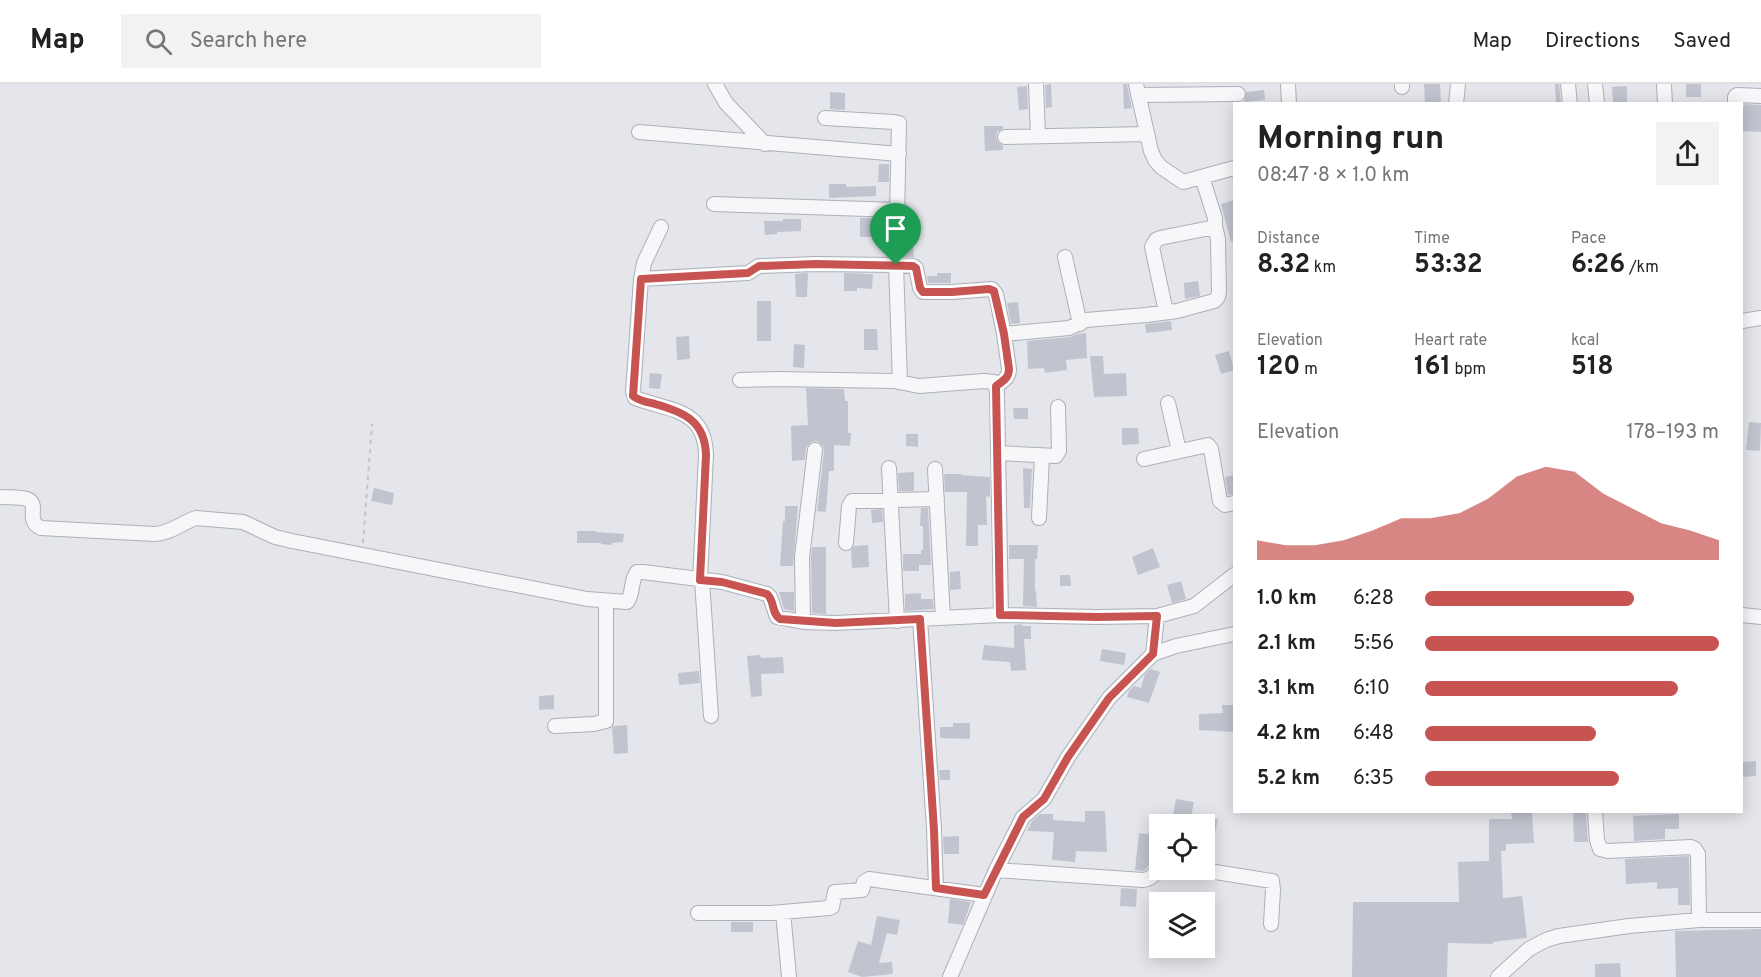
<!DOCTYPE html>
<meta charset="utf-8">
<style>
:root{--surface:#fff;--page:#f2f2f2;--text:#222;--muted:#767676;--line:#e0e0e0;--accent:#c85451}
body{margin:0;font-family:Overpass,sans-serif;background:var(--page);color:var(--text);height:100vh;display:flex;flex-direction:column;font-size:22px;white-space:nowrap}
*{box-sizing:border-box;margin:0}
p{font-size:20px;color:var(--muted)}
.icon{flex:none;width:33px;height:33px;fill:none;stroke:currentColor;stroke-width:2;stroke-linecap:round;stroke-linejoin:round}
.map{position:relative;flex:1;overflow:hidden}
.side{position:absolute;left:1233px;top:18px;width:510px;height:711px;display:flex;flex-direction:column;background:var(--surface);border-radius:0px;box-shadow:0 3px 15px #0003}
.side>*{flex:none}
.controls{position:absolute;left:1149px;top:730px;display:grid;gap:12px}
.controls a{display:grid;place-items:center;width:66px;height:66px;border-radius:0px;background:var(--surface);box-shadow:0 3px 15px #0003;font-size:30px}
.pin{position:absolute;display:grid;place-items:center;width:51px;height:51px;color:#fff;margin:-62px -26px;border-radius:50% 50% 50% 0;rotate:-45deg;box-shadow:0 0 6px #0007}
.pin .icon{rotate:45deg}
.round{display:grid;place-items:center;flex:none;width:63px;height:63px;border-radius:0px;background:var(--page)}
.headline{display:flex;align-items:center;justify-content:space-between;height:102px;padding:0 24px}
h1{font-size:33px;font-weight:700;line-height:45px}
.stats{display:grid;grid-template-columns:repeat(3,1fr);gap:9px;height:102px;padding:6px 24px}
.stats div{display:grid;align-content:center}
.stats b{font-size:26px;font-weight:700}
.stats small{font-size:16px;font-weight:400}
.stats p{font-size:16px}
.chart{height:168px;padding:12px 24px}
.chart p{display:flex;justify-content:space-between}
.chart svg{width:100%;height:108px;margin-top:6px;fill:var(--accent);opacity:.7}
ul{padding:0 24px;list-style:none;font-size:20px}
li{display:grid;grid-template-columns:96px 72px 1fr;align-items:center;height:45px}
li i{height:15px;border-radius:8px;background:var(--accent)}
header{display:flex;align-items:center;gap:36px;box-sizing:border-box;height:84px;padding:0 30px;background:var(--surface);border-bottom:2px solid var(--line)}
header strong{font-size:28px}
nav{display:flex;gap:33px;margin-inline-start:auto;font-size:21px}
.search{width:420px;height:54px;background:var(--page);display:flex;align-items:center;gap:15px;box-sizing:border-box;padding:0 21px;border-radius:0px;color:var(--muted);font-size:22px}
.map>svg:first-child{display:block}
.building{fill:#c1c4ce}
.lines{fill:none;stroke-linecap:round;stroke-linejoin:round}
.minor-casing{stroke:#adb0b9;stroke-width:16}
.path{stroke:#c2c4ca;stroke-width:2;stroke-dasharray:4.5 4.5;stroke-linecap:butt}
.minor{stroke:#f7f7f9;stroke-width:14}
.route-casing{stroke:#fff;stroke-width:12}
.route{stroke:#c85451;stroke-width:8}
</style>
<header>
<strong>Map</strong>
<div class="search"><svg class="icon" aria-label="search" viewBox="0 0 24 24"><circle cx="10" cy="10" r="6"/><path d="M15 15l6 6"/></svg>Search here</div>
<nav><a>Map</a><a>Directions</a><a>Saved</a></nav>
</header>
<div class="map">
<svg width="1761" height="893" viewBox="0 0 1761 893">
<rect width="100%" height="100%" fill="#e4e6eb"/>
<path class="building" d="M1051 0 1052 23 1046 24 1045 1Z
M1123 0H1127L1132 24 1124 25Z
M1424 0H1440L1441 20H1425Z
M1555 0H1559L1561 20H1556Z
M1686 0H1701V13H1686Z
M1027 2 1028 25 1019 26 1017 3Z
M1627 2V18H1613L1612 3Z
M1264 6 1265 16 1244 18 1246 8Z
M830 8 845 9V26L830 25Z
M1744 20 1761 21V48L1742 47V26Z
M984 42H1003V45L997 48 996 53 998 58 1003 62V66L985 67Z
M879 80H889V98H878Z
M829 100H846V103L876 102V112L829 114Z
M1234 116V157L1231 158 1221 120Z
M860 134H874V153H860Z
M783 135H801V147L777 148V150L765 151 764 137H783Z
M905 163H913L914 173H905Z
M808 189 807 213H796L795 190Z
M844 189 873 190 872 205 857 204V207H844Z
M937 189H951V199H928L927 192H937Z
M1198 197 1200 212 1185 215 1184 199Z
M757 217H771V257H757Z
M1018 218 1020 239 1011 240 1007 219Z
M1171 237 1172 246 1146 249 1145 240Z
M864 245H877L878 266H864Z
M1086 249 1087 274 1066 276 1067 286 1045 289 1044 284 1028 285 1027 257 1070 253 1078 250Z
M689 252 690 275 677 276 676 253Z
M794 260 805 261 804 284 793 283Z
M1229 267 1234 286 1221 290 1215 271Z
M1090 272H1103L1104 290 1126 289 1127 312 1094 313Z
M650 289 662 290 660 305 649 304Z
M806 304 844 305 845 317H848V349H851L850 362 834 361V387H829L826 428 817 427 824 367 823 362 817 357 811 358 806 364 805 376 792 377 791 342 808 341Z
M1013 324H1028V335H1014Z
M1749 338 1761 339 1760 367 1746 366Z
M1122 344H1138L1139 360 1122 361Z
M906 350H918V363L906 362Z
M1023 384 1032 385 1030 424H1024Z
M914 388V407H899L898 389Z
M944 390H961V391L990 393V413L986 412 987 441H978V462H966L967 408H945Z
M1234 391V410L1228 411 1225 393Z
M374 404 394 409 392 421 371 417Z
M785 422H798L793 482H780L783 437H785Z
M921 424H928L931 481H919V487H903V470H921V466H923V442H920Z
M882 425 883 438 872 439 871 426Z
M577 447H596V448L624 450 623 458 612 459V461L601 460V459H577Z
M868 461 869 483 852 484 851 466 854 462Z
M1009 461H1038L1037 475H1035V507H1036L1037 523 1023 522 1024 475H1009Z
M812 463H826V530L812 529 811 473Z
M1153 464 1160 483 1138 491 1132 473Z
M960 487 961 505 950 506V488Z
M1060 491H1070L1071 502H1060Z
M1181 497 1186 515 1172 519 1167 501Z
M779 508H794V527L784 525Z
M921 509V515H933L934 525 905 527V510Z
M1022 540V542H1031V555H1024L1026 586 1011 587 1010 578 982 576 984 561 1014 564V541Z
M1102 565 1126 569 1124 581 1100 577Z
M760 571 761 574 783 573 784 589 761 590 762 612 751 613 747 572Z
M1151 585 1160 588 1149 619 1127 613 1129 607 1134 602 1141 604 1145 590Z
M699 587 700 599 679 601 678 589Z
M554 611V625L539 626V612Z
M1222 621H1234V648L1199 646V630L1223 629Z
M953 639H970V655L940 654V643H953Z
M627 641 628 669 614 670 612 643 614 642Z
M1756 677V692L1742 693V678Z
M939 686H950V696H940Z
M1176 715 1194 718 1191 733 1173 731Z
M1085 727H1105L1107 768 1076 767 1075 778 1052 776 1054 748 1027 747 1032 737 1040 730H1053V736L1085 738Z
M1511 728H1532L1534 759 1506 760V767H1501L1503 814 1522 812 1527 854 1493 858V860L1448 859 1447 893H1352L1353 818H1459L1458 778 1489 777V735H1512Z
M1573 728H1586L1588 758H1574Z
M1679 730V745H1665V755L1634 757 1633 732Z
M1204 732 1218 735 1209 775 1204 774Z
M1139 749 1160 752 1159 762H1155L1153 776 1146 785 1143 787 1135 786Z
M959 752V770H944L943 753Z
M1689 772 1690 821H1678V804L1657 805V798L1626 800 1625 775Z
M1121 804 1137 805 1136 823 1120 822Z
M950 815 971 818 963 841 948 839Z
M877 832 900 836 897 851 887 849 879 879 892 878 893 890 862 893 848 888 858 857 871 861Z
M731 838H753V848H731Z
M1761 845V893H1676L1675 847Z
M1620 879 1621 893H1595V880Z"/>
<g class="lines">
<defs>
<path id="minor" d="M715 0 726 19 765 60
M1036 0 1038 52
M1136 0 1151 67 1155 76 1161 83 1183 98 1234 84
M1288 0 1289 20
M1568 0 1570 20
M1595 0 1597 20
M1664 1 1665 20
M1402 3V0
M1138 11 1238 10
M1456 20 1458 0
M1735 20V13L1737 11 1761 12
M825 34 894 38 899 39 896 181 900 298
M639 48 899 70
M1005 53 1147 50
M714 120 897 126
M661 143 644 179 641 195 633 307 635 314C669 327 705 324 706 371L700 496
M1065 173 1080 240
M641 195 748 189 759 182 816 180 896 181 913 182 916 184 920 204 923 208H952L992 205 996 210 1004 250 1009 285C1009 294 1003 297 996 302
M1166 228 1152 163 1156 156 1160 154 1210 144 1215 142V134L1202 93
M1742 237 1761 234
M1004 250 1069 244 1086 236 1146 231 1177 227 1214 217 1218 213 1219 208 1218 155 1215 142
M740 296 776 295 894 297 919 302 984 297 994 298 997 307 1001 531
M1168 319 1179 367
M998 369 1056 372 1059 367 1058 323
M1144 375 1208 361 1211 365 1220 417 1225 421 1234 419
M889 384 897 537
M935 385 943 534
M0 413C8 414 22 412 29 416 39 422 25 437 41 444L155 450C171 449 181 439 196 434L243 438 275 453 292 457 587 515 627 518C634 509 630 497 637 488H643L722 498 767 510 770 513 777 533 803 538 835 539 1001 531 1097 533 1157 532 1194 522 1234 491
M1039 434 1042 372
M846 459 849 422 852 417 937 415
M702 496 711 632
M1742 531 1761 533
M920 535 934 745 936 804
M803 538 802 473 815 366
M1153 570 1176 562 1234 550
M555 642 594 640 606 637V517
M1595 728 1597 756 1600 765 1608 767 1691 763 1695 765 1698 770 1699 836
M996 786 1143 796C1153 795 1154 789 1160 782
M1203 786 1272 797 1273 806 1271 840
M783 828 789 893
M698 829H771L829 824 832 823 835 808 862 806 864 798 869 795 984 811
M950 893 996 786 1023 733 1044 715 1068 673 1109 614 1153 570 1157 532
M1498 893 1529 865 1546 856 1559 852 1629 842 1699 836H1761"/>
</defs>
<use href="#minor" class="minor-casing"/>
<path class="path" d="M363 459 372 340"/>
<use href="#minor" class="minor"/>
</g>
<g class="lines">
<defs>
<path id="route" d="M816 180 913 182 916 184 920 204 923 208H952L989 205 994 207 1004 250 1009 285C1009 294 1003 297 996 302L1000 531 1097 533 1157 532 1153 570 1109 614 1068 673 1044 715 1023 733 984 811 936 804 934 746 920 535 836 539 780 535C771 529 775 517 767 510L722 498 700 496 706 371C705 337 684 328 655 320 647 318 639 317 633 312L641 195 748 189 759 182Z"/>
</defs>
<use href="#route" class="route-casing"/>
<use href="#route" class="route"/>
</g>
</svg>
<div class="controls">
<a><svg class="icon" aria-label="locate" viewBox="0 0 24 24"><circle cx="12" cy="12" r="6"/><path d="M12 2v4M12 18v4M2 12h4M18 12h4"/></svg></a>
<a><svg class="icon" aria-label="layers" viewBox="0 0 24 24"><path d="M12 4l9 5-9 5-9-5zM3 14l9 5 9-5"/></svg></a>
</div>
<div class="pin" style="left:896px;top:181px;background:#1e9e55"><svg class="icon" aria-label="arrive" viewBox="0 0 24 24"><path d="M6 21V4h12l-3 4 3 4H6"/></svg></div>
<section class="side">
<div class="headline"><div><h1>Morning run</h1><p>08:47 · 8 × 1.0 km</p></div><a class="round"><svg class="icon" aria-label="share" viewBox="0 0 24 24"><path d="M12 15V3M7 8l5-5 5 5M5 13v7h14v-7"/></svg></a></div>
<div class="stats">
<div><p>Distance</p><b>8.32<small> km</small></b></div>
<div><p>Time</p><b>53:32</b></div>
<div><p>Pace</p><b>6:26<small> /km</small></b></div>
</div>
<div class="stats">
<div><p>Elevation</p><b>120<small> m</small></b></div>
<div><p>Heart rate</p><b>161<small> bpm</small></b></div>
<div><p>kcal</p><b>518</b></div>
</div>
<div class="chart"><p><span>Elevation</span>178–193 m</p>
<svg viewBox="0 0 160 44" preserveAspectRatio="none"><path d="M0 44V36L10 38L20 38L30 36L40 32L50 27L60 27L70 25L80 19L90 10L100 6L110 8L120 17L130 23L140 29L150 32L160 36V44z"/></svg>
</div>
<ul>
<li><b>1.0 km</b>6:28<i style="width:71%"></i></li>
<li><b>2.1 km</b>5:56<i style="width:100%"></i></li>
<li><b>3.1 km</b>6:10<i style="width:86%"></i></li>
<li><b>4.2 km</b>6:48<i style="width:58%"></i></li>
<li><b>5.2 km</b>6:35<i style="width:66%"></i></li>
</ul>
</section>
</div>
